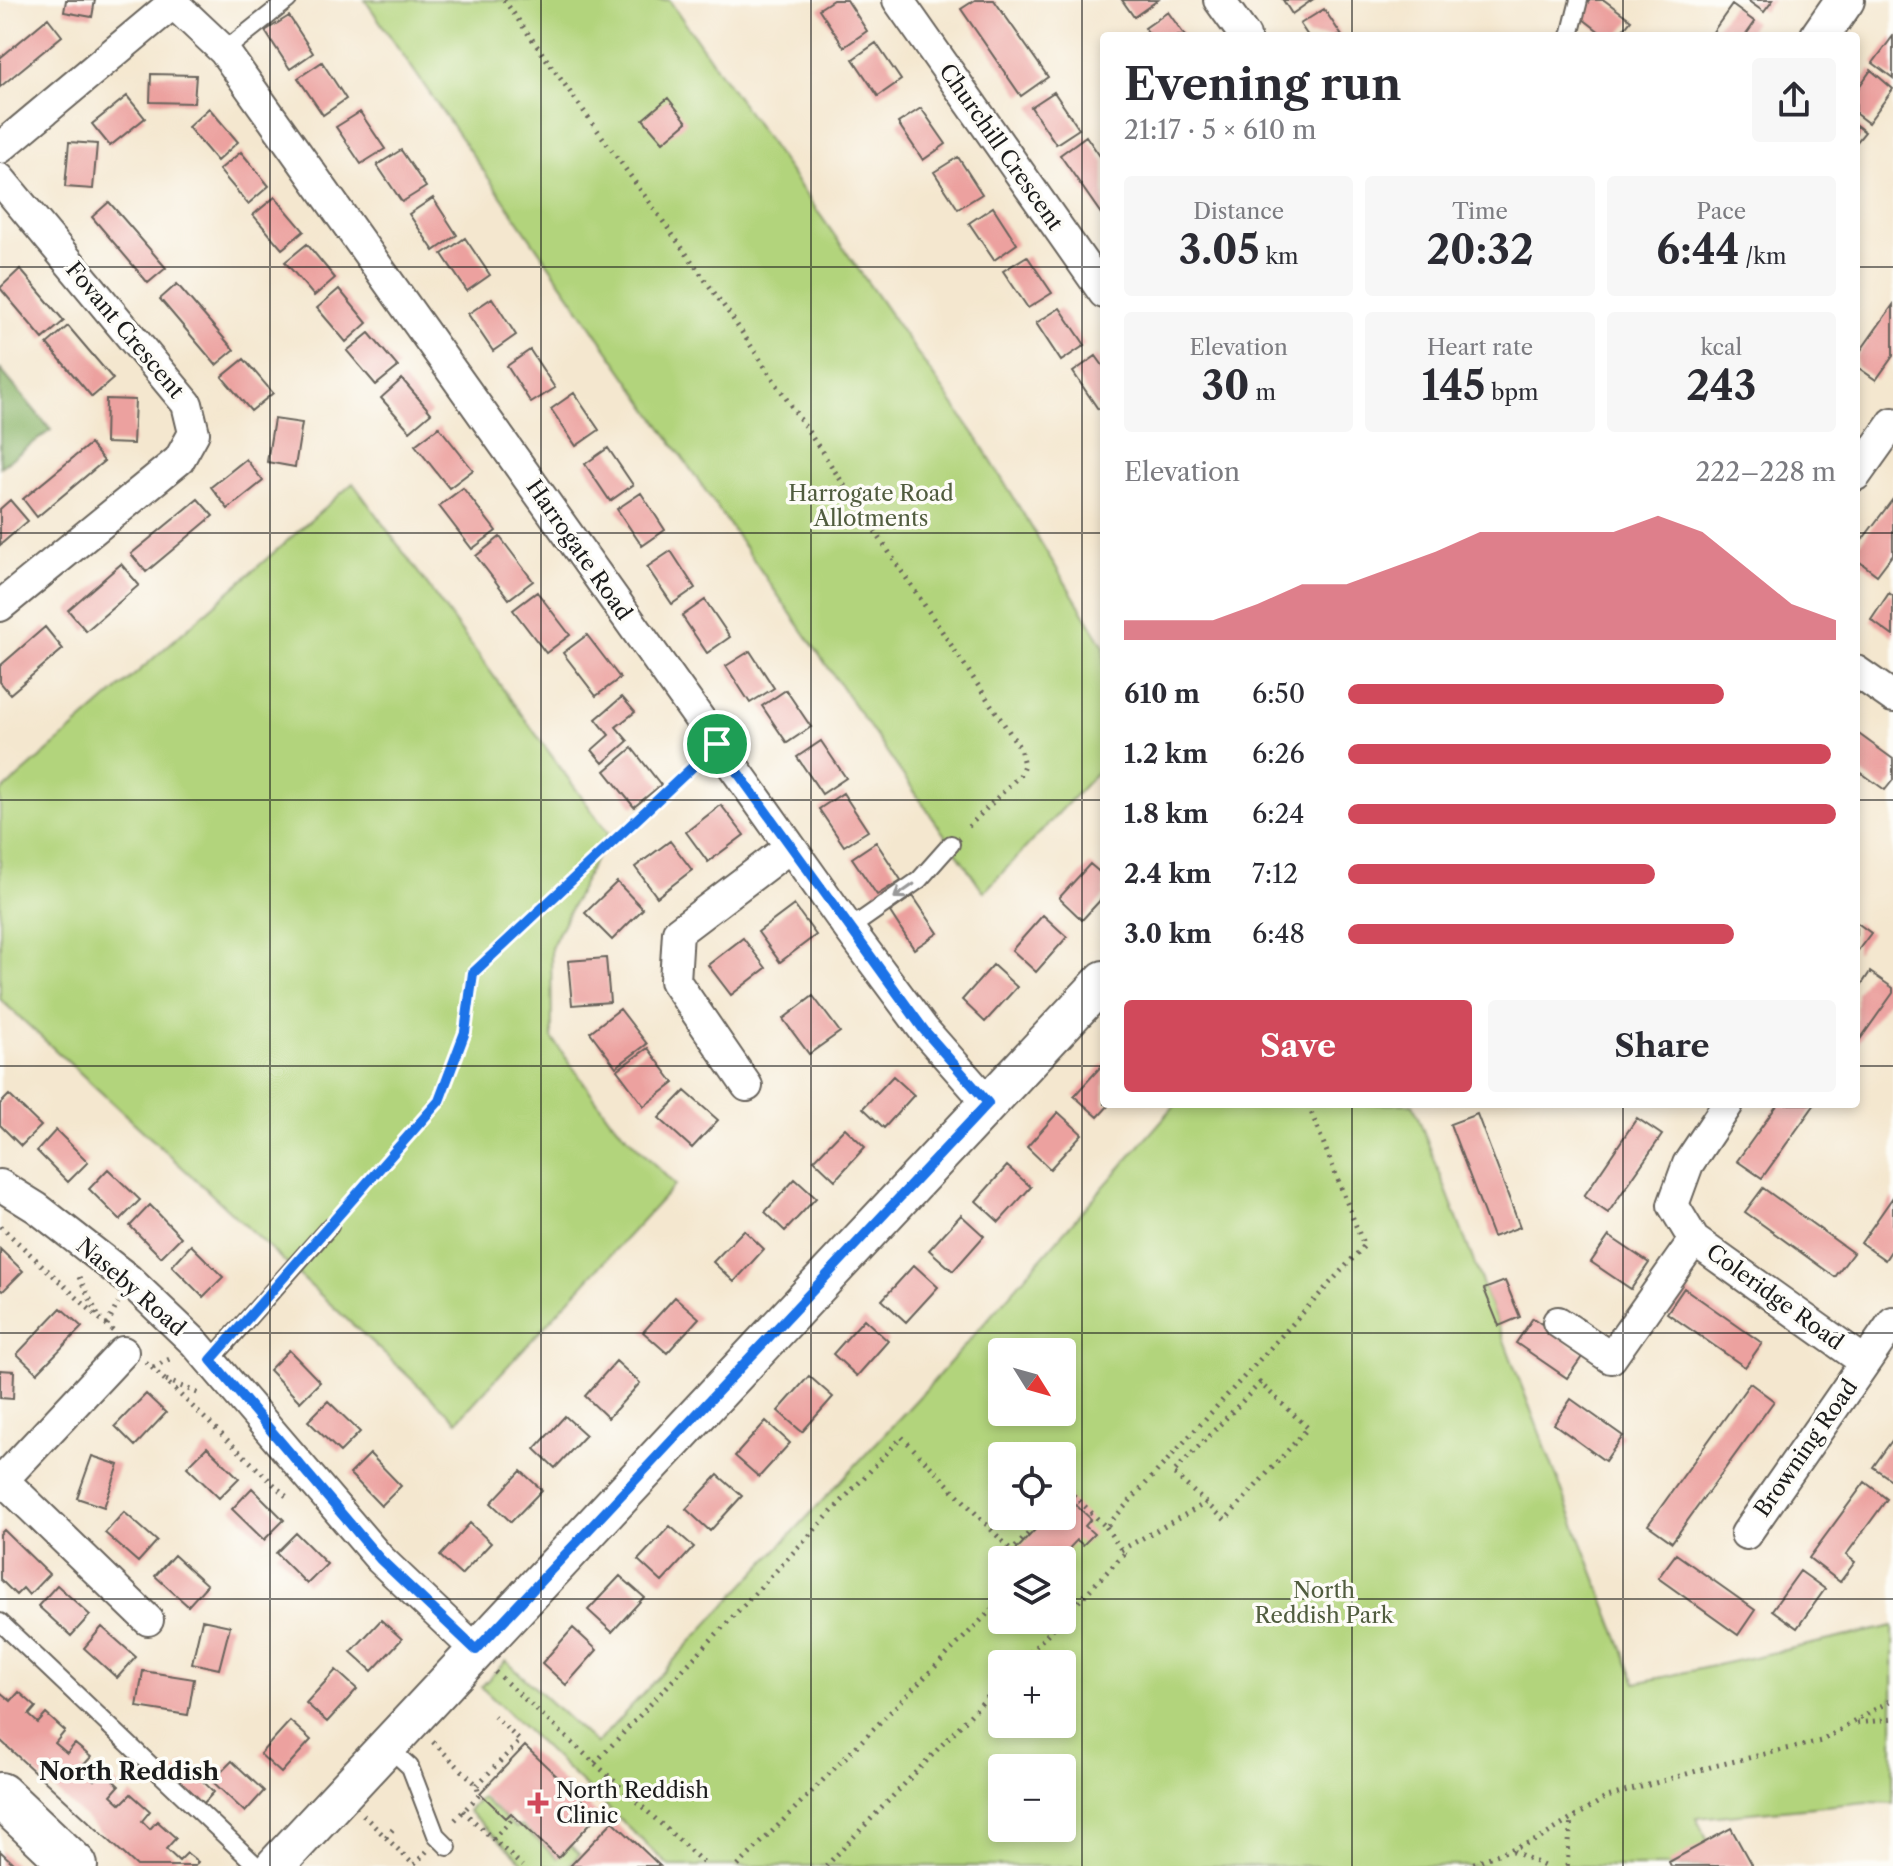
<!DOCTYPE html>
<meta charset="utf-8">
<style>
:root{--surface:#fff;--page:#f7f7f7;--text:#2b2b33;--muted:#7c7c81;--accent:#d1495b}
body{margin:0;font-family:"Libre Caslon Text",serif;background:var(--page);color:var(--text);height:100vh;display:flex;flex-direction:column;font-size:30px;white-space:nowrap}
*{box-sizing:border-box;margin:0}
p{font-size:26px;color:var(--muted)}
.icon{flex:none;width:44px;height:44px;fill:none;stroke:currentColor;stroke-width:2;stroke-linecap:round;stroke-linejoin:round}
.map{position:relative;flex:1;overflow:hidden}
.drawer{position:absolute;left:1100px;top:32px;width:760px;height:1076px;display:flex;flex-direction:column;background:var(--surface);border-radius:8px;box-shadow:0 4px 12px #0003}
.drawer>*{flex:none}
.needle{width:52px;rotate:127deg}
.buttons{position:absolute;left:988px;top:1338px;display:grid;gap:16px}
.buttons a{display:grid;place-items:center;width:88px;height:88px;border-radius:8px;background:var(--surface);box-shadow:0 4px 12px #0003;font-size:40px}
.pin{position:absolute;display:grid;place-items:center;width:68px;height:68px;color:#fff;margin:-34px;border:4px solid #fff;border-radius:50%;box-shadow:0 2px 8px #0007}
.round{display:grid;place-items:center;flex:none;width:84px;height:84px;border-radius:8px;background:var(--page)}
.overview{display:flex;align-items:center;justify-content:space-between;height:136px;padding:0 24px}
h1{font-size:44px;font-weight:800;line-height:60px}
.figures{display:grid;grid-template-columns:repeat(3,1fr);gap:12px;height:136px;padding:8px 24px}
.figures div{display:grid;align-content:center;border-radius:8px;background:var(--page);text-align:center}
.figures b{font-size:40px;font-weight:800}
.figures small{font-size:22px;font-weight:400}
.figures p{font-size:22px}
.chart{height:224px;padding:16px 24px}
.chart p{display:flex;justify-content:space-between}
.chart svg{width:100%;height:144px;margin-top:8px;fill:var(--accent);opacity:.7}
.button{display:flex;gap:16px;margin-top:auto;padding:16px 24px}
.button a{flex:1;height:92px;border-radius:8px;background:var(--accent);color:#fff;font-size:32px;font-weight:800;line-height:92px;text-align:center}
.button a+a{background:var(--page);color:var(--text)}
ul{padding:0 24px;list-style:none;font-size:26px}
li{display:grid;grid-template-columns:128px 96px 1fr;align-items:center;height:60px}
li i{height:20px;border-radius:10px;background:var(--accent)}
.map>svg:first-child{display:block}
.green{fill:#b2d47c;stroke:#67784c;stroke-width:2;fill-rule:evenodd}
.forest{fill:#8db66c;stroke:#546944;stroke-width:2}
.building{fill:#eca19f}
.lines{fill:none;stroke-linecap:round;stroke-linejoin:round}
.service-casing{stroke:#68635b;stroke-width:20}
.minor-casing{stroke:#68635b;stroke-width:34}
.tertiary-casing{stroke:#68635b;stroke-width:42}
.secondary-casing{stroke:#68635b;stroke-width:48}
.path{stroke:#68635b;stroke-width:5;stroke-dasharray:2 6;stroke-linecap:butt}
.service{stroke:#fff;stroke-width:16}
.minor{stroke:#fff;stroke-width:30}
.tertiary{stroke:#fff;stroke-width:38}
.secondary{stroke:#fff;stroke-width:44}
.oneway{stroke:#999}
.route-casing{stroke:#fff;stroke-width:16}
.route{stroke:#1a73e8;stroke-width:10}
.grid{fill:none;stroke:#1c1c1c;stroke-width:2;stroke-opacity:0.55}
.poi-dot{fill:#d1495b;stroke:#fdfcf7;stroke-width:3}
.labels{text-anchor:middle;dominant-baseline:central;stroke-width:7;stroke-linejoin:round;paint-order:stroke}
.street-label{font-size:22px;fill:#1c1c1c;stroke:#fdfcf7}
.park-label{font-size:22px;fill:#505c3e;stroke:#fdfcf7}
.poi-label{font-size:22px;fill:#1c1c1c;stroke:#fdfcf7;text-anchor:start}
.neighbourhood-label{font-size:24px;font-weight:bold;fill:#1c1c1c;stroke:#fdfcf7}
</style>
<div class="map">
<svg width="1893" height="1866" viewBox="0 0 1893 1866">
<rect width="100%" height="100%" fill="#fdfcf7"/>
<filter id="ink" filterUnits="userSpaceOnUse"><feTurbulence type="fractalNoise" baseFrequency=".0125" numOctaves="2"/><feDisplacementMap in="SourceGraphic" scale="16" xChannelSelector="R" yChannelSelector="G"/><feConvolveMatrix kernelMatrix="1 2 1 2 8 2 1 2 1" color-interpolation-filters="sRGB"/></filter>
<filter id="wash" filterUnits="userSpaceOnUse"><feTurbulence type="fractalNoise" baseFrequency=".006" numOctaves="4" result="noise"/><feDisplacementMap in="SourceGraphic" scale="32" xChannelSelector="R" yChannelSelector="G"/><feGaussianBlur stdDeviation="1.8" result="paint"/><feColorMatrix in="noise" values="0 0 0 0 0 0 0 0 0 0 0 0 0 0 0 0 0 1.4 0 .05"/><feComposite in="paint" operator="in"/></filter>
<g filter="url(#wash)">
<rect width="100%" height="100%" fill="#f4e7cf"/>
<path class="green" d="M365 0H669L977 438 1104 646V765L984 892Z
M353 483 608 833 551 948 552 1038 610 1119 675 1185 457 1421 0 999V793Z
M1176 1104H1413L1636 1683 1893 1626V1803L1867 1802 1696 1818 1719 1862 1711 1866H669L481 1687 506 1661 596 1744 931 1384ZM1002 1352H1062V1412H1002ZM1002 1456H1062V1516H1002ZM1002 1560H1062V1620H1002ZM1002 1664H1062V1724H1002ZM1002 1768H1062V1828H1002Z
M481 1797 516 1828 521 1825 557 1858 570 1845 580 1854 568 1866H527L468 1811Z"/>
<path class="forest" d="M0 369 51 430 0 467Z"/>
<g id="blocks">
<path class="building" d="M66 0H95L92 17 64 12Z
M833 0H847L867 31 844 47 819 9Z
M975 0H994L1048 77 1021 96 961 9Z
M1122 0H1158L1134 17Z
M1283 0H1312L1292 14Z
M1590 0H1604L1631 20 1618 36H1605L1578 15Z
M1747 0H1773L1764 12Z
M1732 5 1755 22 1745 36H1710Z
M1324 9 1342 36H1308L1300 24Z
M1168 12 1185 36H1151L1145 28Z
M289 16 313 53 290 69 265 31Z
M48 18 62 36 0 87V58Z
M1893 36V78L1873 63Z
M876 43 901 80 878 96 853 59Z
M322 62 346 99 323 115 298 78Z
M1871 70 1893 89 1868 123 1856 114V91Z
M151 74 196 75 194 103 150 102Z
M1054 92 1079 129 1056 144 1031 107Z
M127 96 145 118 110 146 92 124Z
M668 98 687 122 663 142 643 119Z
M209 108 238 142 217 161 188 127Z
M921 108 946 144 923 160 898 123Z
M360 112 385 149 361 164 336 127Z
M1856 125 1865 132 1856 143Z
M1086 136 1104 162V218L1060 155Z
M69 142 97 144 93 189 65 187Z
M401 150 426 187 402 202 377 165Z
M241 152 269 186 248 204 219 170Z
M958 157 982 194 958 209 934 172Z
M275 197 304 231 282 249 253 215Z
M433 198 457 235 434 251 409 214Z
M109 202 166 268 148 283 92 217Z
M993 207 1017 244 994 260 969 223Z
M465 238 490 275 467 291 442 254Z
M307 244 335 278 314 296 285 262Z
M1027 256 1052 293 1028 308 1003 271Z
M20 269 64 321 43 339 0 288Z
M177 284 234 350 216 365 160 299Z
M339 289 367 323 346 342 317 308Z
M492 298 516 335 493 351 468 314Z
M1893 305V356L1876 380 1856 366V357Z
M1060 308 1085 345 1061 361 1036 323Z
M68 326 113 379 92 397 47 344Z
M369 333 398 367 376 385 347 351Z
M530 350 555 388 531 403 507 366Z
M1096 356 1104 367V405L1098 409 1073 372Z
M244 359 273 393 251 411 222 377Z
M402 379 431 413 410 431 381 398Z
M574 393 599 430 576 446 551 409Z
M106 399 135 400 133 444 105 443Z
M274 419 302 423 295 467 267 462Z
M439 427 473 470 449 488 415 445Z
M90 444 104 461 37 517 23 499Z
M608 448 633 485 610 501 585 464Z
M246 459 263 481 228 509 211 487Z
M463 488 496 531 472 549 439 506Z
M641 493 665 530 642 546 617 509Z
M198 499 213 516 146 572 131 554Z
M1893 499V554L1877 575 1856 559V548Z
M10 500 28 521 0 545V509Z
M500 537 533 581 509 599 476 556Z
M671 551 695 588 672 604 647 567Z
M121 564 139 585 86 631 68 610Z
M537 592 570 635 546 653 513 610Z
M1889 593 1893 596V636L1871 620Z
M705 600 730 637 707 653 682 616Z
M45 627 63 649 10 694 0 682V666Z
M587 635 620 678 596 696 563 653Z
M750 651 774 688 750 703 726 666Z
M786 690 811 727 787 743 762 706Z
M622 697 635 712 616 727 628 741 603 763 592 750 609 735 596 719Z
M1856 732 1893 759V780L1885 790 1856 769Z
M821 741 846 778 822 794 797 757Z
M632 748 661 785 634 807 605 771Z
M843 793 868 831 844 846 819 809Z
M721 805 744 835 708 862 686 832Z
M670 841 692 870 657 897 635 867Z
M876 842 901 880 877 895 852 858Z
M1090 864 1104 876V896L1082 920 1059 898Z
M617 882 643 909 612 940 585 913Z
M913 896 938 933 914 949 890 912Z
M794 905 816 935 780 962 758 932Z
M1043 915 1067 937 1036 972 1012 950Z
M1856 922 1871 933 1856 953Z
M743 938 766 968 731 995 708 965Z
M606 958 610 1002 572 1005 568 961Z
M993 965 1017 987 985 1022 962 1000Z
M1870 972 1893 988V993L1856 1045V993Z
M813 996 840 1032 809 1054 783 1019Z
M620 1009 647 1044 616 1067 590 1032Z
M648 1048 674 1083 644 1106 617 1070Z
M1104 1063V1104H1110L1098 1117 1074 1096Z
M893 1076 914 1095 884 1128 863 1108Z
M685 1091 718 1120 692 1148 659 1118Z
M9 1095 41 1126 21 1146 0 1125V1104Z
M1778 1104H1815L1762 1178 1737 1161Z
M1058 1112 1082 1134 1050 1169 1027 1147Z
M1477 1114 1520 1227 1493 1237 1450 1124Z
M1637 1118 1662 1135 1608 1213 1584 1196Z
M845 1128 865 1147 835 1180 814 1160Z
M56 1130 88 1162 68 1182 37 1151Z
M1007 1166 1031 1187 999 1222 976 1201Z
M108 1169 140 1200 120 1220 89 1189Z
M795 1179 816 1198 785 1231 765 1212Z
M1763 1188 1853 1253 1835 1277 1745 1212Z
M1893 1197V1248L1885 1260 1861 1243Z
M150 1205 181 1237 161 1257 130 1226Z
M961 1215 984 1236 953 1271 929 1250Z
M744 1230 764 1249 734 1282 713 1262Z
M1609 1236 1649 1263 1631 1289 1591 1262Z
M191 1245 223 1277 203 1297 172 1266Z
M0 1249 23 1271 3 1291 0 1289Z
M914 1265 938 1287 906 1322 882 1300Z
M1505 1281 1520 1317 1499 1326 1484 1289Z
M1684 1288 1762 1343 1745 1367 1667 1313Z
M675 1297 699 1318 667 1353 643 1332Z
M61 1308 82 1327 37 1373 17 1354Z
M1533 1318 1584 1354 1567 1378 1516 1343Z
M864 1319 888 1341 857 1376 833 1354Z
M289 1350 320 1382 300 1402 269 1370Z
M616 1361 640 1383 608 1418 585 1396Z
M0 1370 14 1371 13 1399 0 1398Z
M809 1376 833 1397 802 1432 778 1411Z
M1750 1383 1774 1401 1672 1542 1648 1525Z
M146 1394 166 1413 135 1446 115 1426Z
M1571 1399 1623 1436 1605 1461 1554 1424Z
M328 1401 360 1432 340 1452 308 1421Z
M565 1416 586 1435 555 1468 535 1449Z
M766 1421 790 1443 759 1477 735 1456Z
M1893 1439V1481L1873 1467Z
M207 1447 239 1478 219 1498 187 1467Z
M370 1454 401 1486 381 1506 350 1474Z
M92 1456 119 1465 104 1507 77 1498Z
M521 1471 542 1490 511 1522 491 1503Z
M718 1475 742 1496 710 1531 686 1509Z
M1865 1482 1887 1499 1846 1555 1855 1562 1840 1582 1809 1558Z
M252 1488 284 1520 264 1540 232 1509Z
M1066 1496 1091 1519 1085 1526 1094 1534 1083 1545 1077 1540 1058 1560H1027L1016 1550 1048 1516H1062V1501Z
M124 1512 157 1541 138 1562 105 1533Z
M470 1523 491 1543 461 1575 440 1556Z
M670 1526 694 1547 662 1582 638 1560Z
M4 1530 49 1574 29 1595 23 1588 16 1595 0 1579V1534Z
M296 1533 327 1564 307 1584 276 1553Z
M1676 1554 1755 1610 1738 1635 1658 1578Z
M174 1555 207 1585 188 1606 155 1576Z
M1800 1571 1825 1589 1797 1628 1772 1610Z
M620 1576 644 1597 612 1632 588 1610Z
M57 1585 90 1615 71 1636 38 1606Z
M202 1620 230 1626 219 1669 192 1663Z
M381 1620 402 1639 372 1671 351 1652Z
M102 1627 136 1657 117 1678 84 1648Z
M573 1628 597 1650 566 1685 542 1663Z
M336 1670 357 1689 327 1722 306 1703Z
M143 1671 194 1679 188 1715 137 1707Z
M0 1692 11 1701 19 1692 36 1707 29 1715 38 1723 46 1714 65 1731 55 1743 67 1753 75 1744 91 1757 81 1768 94 1780 102 1770 119 1786 111 1795 121 1804 131 1794 150 1811 142 1821 150 1829 157 1821 176 1838 166 1849 179 1861 187 1853 198 1862 195 1866H137L0 1740Z
M290 1721 311 1740 281 1773 260 1754Z
M525 1746 598 1815 558 1858 511 1813 506 1818 480 1793Z
M232 1761 264 1791 245 1812 212 1781Z
M184 1763 214 1792 202 1805 172 1776Z
M613 1821 660 1866H570Z
M1731 1828 1752 1866H1671L1669 1862Z
M0 1851 16 1866H0Z"/>
</g>
</g>
<g filter="url(#ink)">
<use href="#blocks" fill-opacity="0" stroke="#68635b" stroke-width="2"/>
<g class="lines">
<defs>
<path id="service" d="M1570 36 1579 0
M224 51 288 0
M849 929 919 880 951 844
M211 1360 330 1226
M0 1622 257 1866
M387 1746 410 1767 436 1835 448 1847"/>
<path id="minor" d="M170 0 224 51 849 929 924 1030 988 1103
M898 0 1104 293
M1219 0 1245 36
M0 148 172 4
M0 179 187 404 194 433 179 460 0 606
M1856 475 1893 423
M1856 671 1893 697
M747 1086 675 981 678 932 790 847
M1728 1104 1688 1164 1673 1205 1694 1240 1865 1362
M0 1185 37 1208 128 1279 195 1343 380 1559 476 1650
M1558 1322 1611 1358 1694 1240
M0 1477 148 1620
M0 1483 123 1352
M1746 1534 1893 1322"/>
<path id="tertiary" d="M1820 36 1845 0
M275 1866 1104 980"/>
<path id="secondary" d="M0 1795 75 1866"/>
</defs>
<use href="#service" class="service-casing"/>
<use href="#minor" class="minor-casing"/>
<use href="#tertiary" class="tertiary-casing"/>
<use href="#secondary" class="secondary-casing"/>
<path class="path" d="M504 0 731 316 1020 748 1024 765 1020 775 965 830
M342 1212 439 1101 465 1032 473 973 698 761
M0 1226 113 1331
M79 1277 99 1317
M107 1325 118 1303
M146 1362 286 1496
M153 1367 174 1357
M166 1380 200 1394
M1062 1498 1069 1491 1106 1527 1364 1246 1308 1104
M1121 1550 1206 1503 1225 1520 1308 1428 1260 1383 1173 1473 1206 1503
M1018 1560 1012 1551 1045 1516
M1062 1619 1124 1554 1106 1527
M1019 1664 1061 1620
M495 1672 707 1866
M1857 1723 1893 1719
M433 1742 477 1785 479 1795 452 1823
M595 1763 902 1437 1012 1551
M477 1785 520 1741 494 1716
M463 1811 522 1866
M363 1815 414 1865 427 1851
M386 1837 393 1829
M493 1839 511 1820
M1513 1851 1544 1866
M738 1866 1002 1599
M826 1866 1002 1682
M1466 1866 1539 1839 1607 1797 1714 1766 1821 1741 1893 1699
M1567 1866 1571 1820"/>
<use href="#service" class="service"/>
<use href="#minor" class="minor"/>
<use href="#tertiary" class="tertiary"/>
<use href="#secondary" class="secondary"/>
</g>
<defs><path id="oneway-shaft" d="M-6 0H5M1.5-3L5.5 0L1.5 3" fill="none" stroke-width="1.6" stroke-linecap="round" stroke-linejoin="round" transform="scale(2)"/></defs>
<use class="oneway" href="#oneway-shaft" transform="translate(904 891) rotate(145)"/>
</g>
<g class="lines" filter="url(#ink)">
<defs>
<path id="route" d="M717 744 924 1030 988 1103 476 1650 380 1559 211 1360 439 1101 465 1032 473 973Z"/>
</defs>
<use href="#route" class="route-casing"/>
<use href="#route" class="route"/>
</g>
<path class="grid" d="M270 0V1866M541 0V1866M811 0V1866M1082 0V1866M1352 0V36M1623 0V36M0 267H1104M1856 267H1893M0 533H1104M1856 533H1893M0 800H1104M1856 800H1893M0 1066H1104M1856 1066H1893M1352 1104V1866M1623 1104V1866M0 1333H1893M0 1599H1002M1062 1599H1893"/>
<path class="poi-dot" d="M534 1791h8v8h8v8h-8v8h-8v-8h-8v-8h8z"/>
<g class="labels">
<g class="street-label">
<text transform="translate(1001 147) rotate(55)">Churchill Crescent</text>
<text transform="translate(125 330) rotate(50)">Fovant Crescent</text>
<text transform="translate(579 550) rotate(55)">Harrogate Road</text>
<text transform="translate(131 1287) rotate(41)">Naseby Road</text>
<text transform="translate(1775 1297) rotate(36)">Coleridge Road</text>
<text transform="translate(1806 1448) rotate(-55)">Browning Road</text>
</g>
<g class="park-label">
<text x="871" y="493">Harrogate Road<tspan x="871" dy="25">Allotments</tspan></text>
<text x="1324" y="1590">North<tspan x="1324" dy="25">Reddish Park</tspan></text>
</g>
<g class="poi-label">
<text x="556" y="1790">North Reddish<tspan x="556" dy="25">Clinic</tspan></text>
</g>
<g class="neighbourhood-label">
<text x="129" y="1771">North Reddish</text>
</g>
</g>
</svg>
<div class="buttons">
<a><svg class="needle" viewBox="-14 -14 28 28"><path d="M0-13l5 13h-10z" fill="#e53935"/><path d="M0 13l5-13h-10z" fill="#7c7c81"/></svg></a>
<a><svg class="icon" aria-label="locate" viewBox="0 0 24 24"><circle cx="12" cy="12" r="6"/><path d="M12 2v4M12 18v4M2 12h4M18 12h4"/></svg></a>
<a><svg class="icon" aria-label="layers" viewBox="0 0 24 24"><path d="M12 4l9 5-9 5-9-5zM3 14l9 5 9-5"/></svg></a>
<a>+</a>
<a>−</a>
</div>
<div class="pin" style="left:717px;top:744px;background:#1e9e55"><svg class="icon" aria-label="arrive" viewBox="0 0 24 24"><path d="M6 21V4h12l-3 4 3 4H6"/></svg></div>
<section class="drawer">
<div class="overview"><div><h1>Evening run</h1><p>21:17 · 5 × 610 m</p></div><a class="round"><svg class="icon" aria-label="share" viewBox="0 0 24 24"><path d="M12 15V3M7 8l5-5 5 5M5 13v7h14v-7"/></svg></a></div>
<div class="figures">
<div><p>Distance</p><b>3.05<small> km</small></b></div>
<div><p>Time</p><b>20:32</b></div>
<div><p>Pace</p><b>6:44<small> /km</small></b></div>
</div>
<div class="figures">
<div><p>Elevation</p><b>30<small> m</small></b></div>
<div><p>Heart rate</p><b>145<small> bpm</small></b></div>
<div><p>kcal</p><b>243</b></div>
</div>
<div class="chart"><p><span>Elevation</span>222–228 m</p>
<svg viewBox="0 0 160 44" preserveAspectRatio="none"><path d="M0 44V38L10 38L20 38L30 33L40 27L50 27L60 22L70 17L80 11L90 11L100 11L110 11L120 6L130 11L140 22L150 33L160 38V44z"/></svg>
</div>
<ul>
<li><b>610 m</b>6:50<i style="width:77%"></i></li>
<li><b>1.2 km</b>6:26<i style="width:99%"></i></li>
<li><b>1.8 km</b>6:24<i style="width:100%"></i></li>
<li><b>2.4 km</b>7:12<i style="width:63%"></i></li>
<li><b>3.0 km</b>6:48<i style="width:79%"></i></li>
</ul>
<div class="button"><a>Save</a><a>Share</a></div>
</section>
</div>
